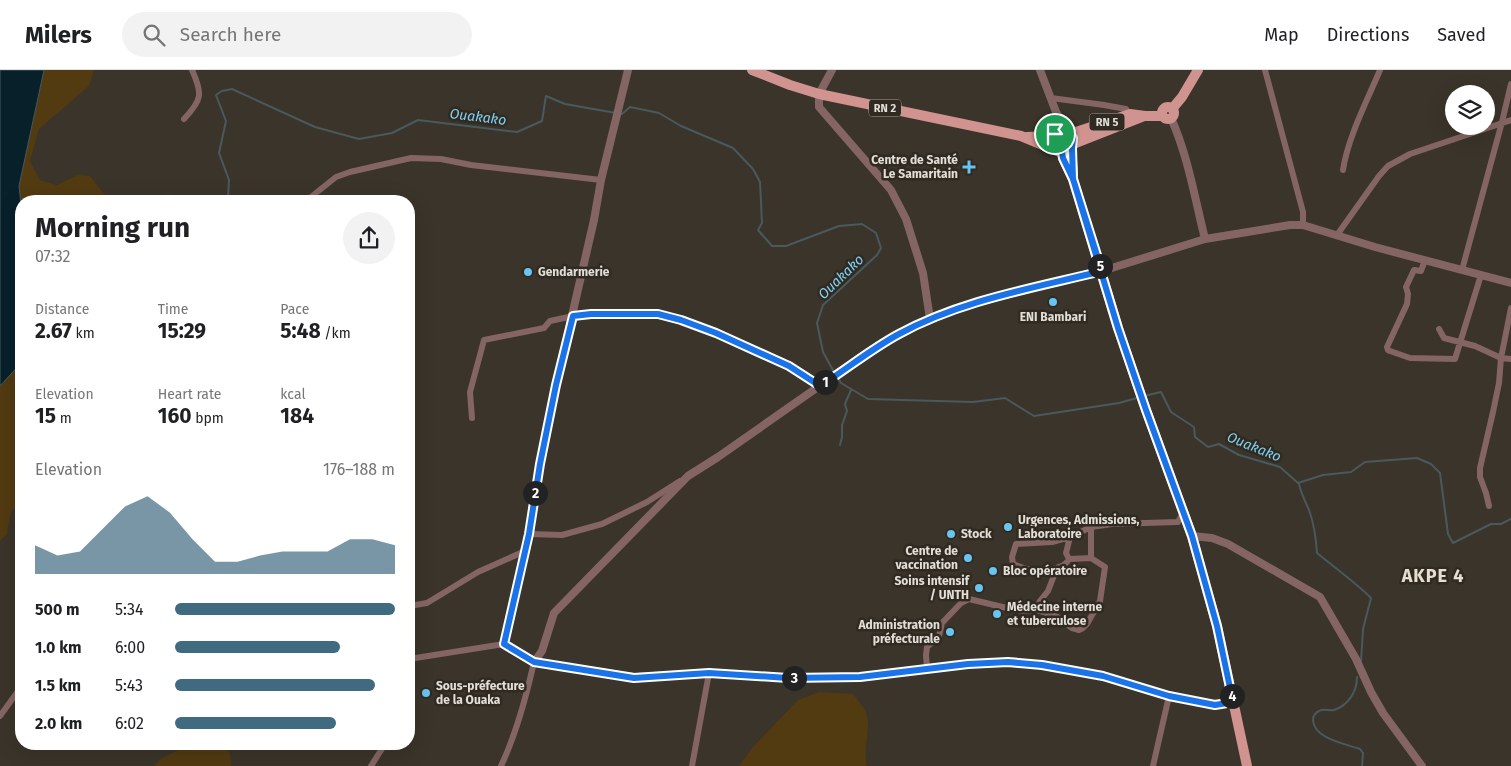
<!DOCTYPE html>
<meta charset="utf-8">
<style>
:root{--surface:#fff;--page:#f2f2f2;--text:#202124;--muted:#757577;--line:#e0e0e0;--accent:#406a80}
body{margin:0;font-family:"Fira Sans",sans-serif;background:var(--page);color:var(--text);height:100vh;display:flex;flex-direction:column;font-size:19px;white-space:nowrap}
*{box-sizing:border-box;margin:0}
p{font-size:16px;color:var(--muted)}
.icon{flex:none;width:28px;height:28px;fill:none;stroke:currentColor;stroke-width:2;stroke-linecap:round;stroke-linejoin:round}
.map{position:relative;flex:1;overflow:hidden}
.side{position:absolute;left:15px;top:125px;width:400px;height:555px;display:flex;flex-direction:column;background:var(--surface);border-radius:20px;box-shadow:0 5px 20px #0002}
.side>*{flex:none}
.fabs{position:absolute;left:1445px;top:15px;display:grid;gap:10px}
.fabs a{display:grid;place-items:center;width:50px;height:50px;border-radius:50%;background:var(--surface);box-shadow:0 5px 20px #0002;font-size:25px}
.pin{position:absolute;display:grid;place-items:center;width:42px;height:42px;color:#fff;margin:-21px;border:2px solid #fff;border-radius:50%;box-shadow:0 1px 5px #0007}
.km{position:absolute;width:25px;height:25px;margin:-12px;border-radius:50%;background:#222;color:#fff;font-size:14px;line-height:25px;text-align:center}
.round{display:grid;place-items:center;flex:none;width:52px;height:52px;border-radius:26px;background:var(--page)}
.summary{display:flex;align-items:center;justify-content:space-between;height:85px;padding:0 20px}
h1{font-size:28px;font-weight:700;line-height:38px}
.metrics{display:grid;grid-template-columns:repeat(3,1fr);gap:8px;height:85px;padding:5px 20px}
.metrics div{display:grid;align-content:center}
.metrics b{font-size:21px;font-weight:700}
.metrics small{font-size:14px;font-weight:400}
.metrics p{font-size:14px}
.chart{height:140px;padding:10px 20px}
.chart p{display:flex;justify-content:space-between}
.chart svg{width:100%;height:90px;margin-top:5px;fill:var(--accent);opacity:.7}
ul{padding:0 20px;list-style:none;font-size:16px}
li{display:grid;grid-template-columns:80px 60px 1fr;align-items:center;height:38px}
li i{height:12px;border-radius:6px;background:var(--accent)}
header{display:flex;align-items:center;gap:30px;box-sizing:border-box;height:70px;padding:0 25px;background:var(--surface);border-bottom:1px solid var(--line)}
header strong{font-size:24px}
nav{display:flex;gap:28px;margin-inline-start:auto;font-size:18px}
.search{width:350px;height:45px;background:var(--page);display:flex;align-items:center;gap:12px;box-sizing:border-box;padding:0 18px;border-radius:28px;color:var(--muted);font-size:19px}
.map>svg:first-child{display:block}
.green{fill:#523a11}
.water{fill:#07202a;stroke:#49595e}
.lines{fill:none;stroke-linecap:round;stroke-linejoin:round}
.stream{stroke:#49595e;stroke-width:2}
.minor{stroke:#846563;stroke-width:6}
.tertiary{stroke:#846563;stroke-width:8}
.primary{stroke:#d1938f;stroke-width:10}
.route-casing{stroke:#fff;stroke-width:10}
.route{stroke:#1a73e8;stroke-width:6}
.poi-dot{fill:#68c4f0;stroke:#302a20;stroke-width:2}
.labels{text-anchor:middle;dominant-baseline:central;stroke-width:5;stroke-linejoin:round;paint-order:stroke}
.shield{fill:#302a20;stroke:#ada8a1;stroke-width:1}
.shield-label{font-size:11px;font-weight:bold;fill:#e2ded8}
.poi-label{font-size:12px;font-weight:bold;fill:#e2ded8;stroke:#302a20;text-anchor:start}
.water-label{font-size:14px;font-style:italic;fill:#7ed2f5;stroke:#302a20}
.district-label{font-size:18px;font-weight:bold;letter-spacing:1px;fill:#e6ded2;stroke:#302a20}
</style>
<header>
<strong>Milers</strong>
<div class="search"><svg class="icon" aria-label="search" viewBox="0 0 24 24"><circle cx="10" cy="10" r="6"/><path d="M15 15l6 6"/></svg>Search here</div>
<nav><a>Map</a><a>Directions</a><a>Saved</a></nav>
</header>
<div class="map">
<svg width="1511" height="696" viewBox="0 0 1511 696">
<rect width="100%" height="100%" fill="#3a342a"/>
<path class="green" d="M44 0H94L89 16 39 59 30 91 40 110 57 115 78 105 90 106 104 124 114 128 140 131H21V134L19 116Z
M168 124 178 126V131H149Z
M21 293V432L11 442 7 464 0 471V316Z
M819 622 853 624C857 629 862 635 865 640 873 655 862 679 867 696H739L752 678 798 630Z
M191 674C209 674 217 670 230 683L231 696H154L160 689Z"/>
<path class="water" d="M0 0H44L19 116 21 134V293L0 316Z"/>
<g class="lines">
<path class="stream" d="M621 44H622L630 37 659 43 681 56 733 78 753 99 760 112 762 153 758 160 772 176H786L839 156 862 154 876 163 881 178 877 185 823 235 817 253 823 282 834 302
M224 131 228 127 229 110 219 83 226 51 216 25 222 21 232 19 315 57 359 69 392 63 418 50 517 62 542 51 546 26 565 34 616 43
M837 306 841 313 868 329 973 332 1005 328 1034 346 1119 333 1137 328
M1144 326 1161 322 1171 342 1194 357 1195 367 1208 377 1219 374 1239 385 1280 397 1298 413 1323 405 1351 402 1365 392 1417 388 1431 394 1440 403 1448 464 1453 473 1491 454H1501L1511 449
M840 375 842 367V355L847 341 845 334 851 320
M1299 414C1301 423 1305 431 1309 440 1314 453 1316 469 1317 483 1335 498 1355 512 1371 528L1363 559 1361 592
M1357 607C1357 621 1349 635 1334 640 1329 641 1324 638 1319 641 1315 643 1313 646 1313 650 1314 669 1346 674 1360 679L1363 683 1362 696"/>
<path class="minor" d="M1265 0 1303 142V155
M1051 28 1104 35 1126 39 1130 46
M184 49C202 30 203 24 192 0
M1343 100C1348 67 1367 31 1380 0
M306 131 336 107 350 102 411 88 441 89 471 95 601 110
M1337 165 1379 106 1388 96 1410 84 1511 50
M1425 190 1421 201 1414 200 1406 217 1408 224 1407 234 1387 277 1388 280 1390 281 1410 288 1455 289 1481 205
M1462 200 1502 52 1511 14
M1439 259 1444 268 1475 276 1501 288 1511 289
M472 348 470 322 484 270 544 258 550 251 573 246 591 244H658L681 250 716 263 789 296 820 316
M1489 436 1486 423 1480 407V398L1493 342 1499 313 1501 288 1511 238
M529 464 562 465 602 454 647 432 680 411
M1070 467 1066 483 1069 489 1091 488
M1069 489C1066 495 1062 496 1056 498 1041 503 1028 501 1013 494L1012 487 1016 474 1052 472 1070 467 1091 457 1112 454 1178 452 1183 443
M1057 498 1048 521 1040 531 1036 540 1056 546 1072 558 1079 560 1083 558 1087 554 1100 531 1105 497 1091 488V457
M409 536 427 533 478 502 525 481
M409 589 504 574
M927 599 926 585 927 577 939 566 942 553 961 533 969 529 1011 539 1023 541 1036 540
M0 646 21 617
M371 696 385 674
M501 696C517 662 526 628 534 592
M692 696 709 603
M1153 696 1169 626"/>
<path class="tertiary" d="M628 0 601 110 594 150 556 315 540 393 529 464 504 574 534 592 634 607 709 603 788 608 860 607 968 594 1008 592 1042 595 1103 606 1169 626 1215 635 1233 632
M832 0 819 24V37L891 120 906 149 923 203 930 249
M1040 0 1056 42 1062 51 1064 61
M1171 48C1188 86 1195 129 1205 169
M1192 466 1212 468 1228 474 1320 527 1356 589 1371 622 1383 643 1422 696
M534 592 542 581 554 543 688 406 718 387 868 282 900 263 930 249 973 233 1102 201 1205 169 1290 155H1303L1375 177 1511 213"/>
<path class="primary" d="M752 0 790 15 819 24 1021 66 1060 82 1067 81 1071 78
M1162 43a6 6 0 1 1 12 0a6 6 0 1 1-12 0Z
M1172 39 1182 27 1198 0
M1070 64 1130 44 1145 46H1163
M1027 67 1047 66 1061 61 1070 64 1073 71 1071 78 1073 104
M1073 74 1144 46
M1062 82 1063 88 1073 109 1118 258 1146 340 1192 466 1217 556 1247 696"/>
</g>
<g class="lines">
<defs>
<path id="route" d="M1055 64C1050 72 1053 80 1062 82L1063 88 1073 109 1102 201C1034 218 961 230 899 264 871 279 847 299 820 316L789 296 716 263 681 250 658 244H591L573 246 556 315 540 394 529 464 504 574 534 592 634 608 709 603 788 608 860 607 968 594 1008 592 1042 595 1103 606 1169 626 1215 635 1233 632 1217 556 1192 466 1146 340 1118 258 1073 109 1072 78 1073 68 1070 64 1064 61 1055 64"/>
</defs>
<use href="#route" class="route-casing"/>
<use href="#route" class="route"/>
</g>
<g class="poi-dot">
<path d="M966.5 89.5h5v5h5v5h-5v5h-5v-5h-5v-5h5z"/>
<circle cx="528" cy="202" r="5"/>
<circle cx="1053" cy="232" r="5"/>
<circle cx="1008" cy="457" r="5"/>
<circle cx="951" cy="464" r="5"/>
<circle cx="968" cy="488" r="5"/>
<circle cx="993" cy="501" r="5"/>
<circle cx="979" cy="518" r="5"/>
<circle cx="997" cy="544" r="5"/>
<circle cx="950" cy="562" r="5"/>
<circle cx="426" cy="623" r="5"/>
</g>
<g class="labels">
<g class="shield">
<rect x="869" y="29.5" width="32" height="17" rx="4"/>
<rect x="1089.5" y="43.5" width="35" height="17" rx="4"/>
</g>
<g class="shield-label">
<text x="885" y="38">RN 2</text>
<text x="1107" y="52">RN 5</text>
</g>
<g class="poi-label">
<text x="958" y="90" text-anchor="end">Centre de Santé<tspan x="958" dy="14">Le Samaritain</tspan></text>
<text x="538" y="202">Gendarmerie</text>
<text x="1053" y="247" text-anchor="middle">ENI Bambari</text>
<text x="1018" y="450">Urgences, Admissions,<tspan x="1018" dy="14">Laboratoire</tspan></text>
<text x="961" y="464">Stock</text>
<text x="958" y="481" text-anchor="end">Centre de<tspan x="958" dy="14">vaccination</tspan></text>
<text x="1003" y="501">Bloc opératoire</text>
<text x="969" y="511" text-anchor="end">Soins intensif<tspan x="969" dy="14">/ UNTH</tspan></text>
<text x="1007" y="537">Médecine interne<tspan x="1007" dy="14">et tuberculose</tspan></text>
<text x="940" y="555" text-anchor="end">Administration<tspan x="940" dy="14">préfecturale</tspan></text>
<text x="436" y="616">Sous-préfecture<tspan x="436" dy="14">de la Ouaka</tspan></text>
</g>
<g class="water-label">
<text transform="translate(478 47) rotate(7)">Ouakako</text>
<text transform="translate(841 207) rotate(-44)">Ouakako</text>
<text transform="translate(1254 377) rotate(22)">Ouakako</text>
</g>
<g class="district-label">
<text x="1433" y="506">AKPE 4</text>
</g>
</g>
</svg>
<div class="fabs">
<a><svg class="icon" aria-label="layers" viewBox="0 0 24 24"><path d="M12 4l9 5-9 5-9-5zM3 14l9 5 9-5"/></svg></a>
</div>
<div class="pin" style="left:1055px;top:64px;background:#1e9e55"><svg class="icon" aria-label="arrive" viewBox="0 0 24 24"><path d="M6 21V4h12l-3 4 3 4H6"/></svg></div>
<b class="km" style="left:825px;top:312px">1</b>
<b class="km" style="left:535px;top:423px">2</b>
<b class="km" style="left:794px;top:608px">3</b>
<b class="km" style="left:1232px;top:626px">4</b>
<b class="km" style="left:1100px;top:196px">5</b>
<section class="side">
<div class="summary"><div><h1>Morning run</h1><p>07:32</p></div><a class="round"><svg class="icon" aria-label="share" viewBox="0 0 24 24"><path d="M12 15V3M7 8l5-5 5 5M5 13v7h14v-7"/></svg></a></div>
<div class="metrics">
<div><p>Distance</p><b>2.67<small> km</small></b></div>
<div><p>Time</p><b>15:29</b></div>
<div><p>Pace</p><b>5:48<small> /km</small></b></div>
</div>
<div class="metrics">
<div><p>Elevation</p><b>15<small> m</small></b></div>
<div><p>Heart rate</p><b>160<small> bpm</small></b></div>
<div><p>kcal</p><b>184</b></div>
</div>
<div class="chart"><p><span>Elevation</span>176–188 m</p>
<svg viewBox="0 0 160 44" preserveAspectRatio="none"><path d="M0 44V30L10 35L20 33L30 22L40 11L50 6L60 14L70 27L80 38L90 38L100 35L110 33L120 33L130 33L140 27L150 27L160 30V44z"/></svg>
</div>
<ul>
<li><b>500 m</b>5:34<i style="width:100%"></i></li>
<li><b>1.0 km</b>6:00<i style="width:75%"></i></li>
<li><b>1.5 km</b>5:43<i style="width:91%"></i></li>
<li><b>2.0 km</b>6:02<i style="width:73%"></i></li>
</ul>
</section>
</div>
